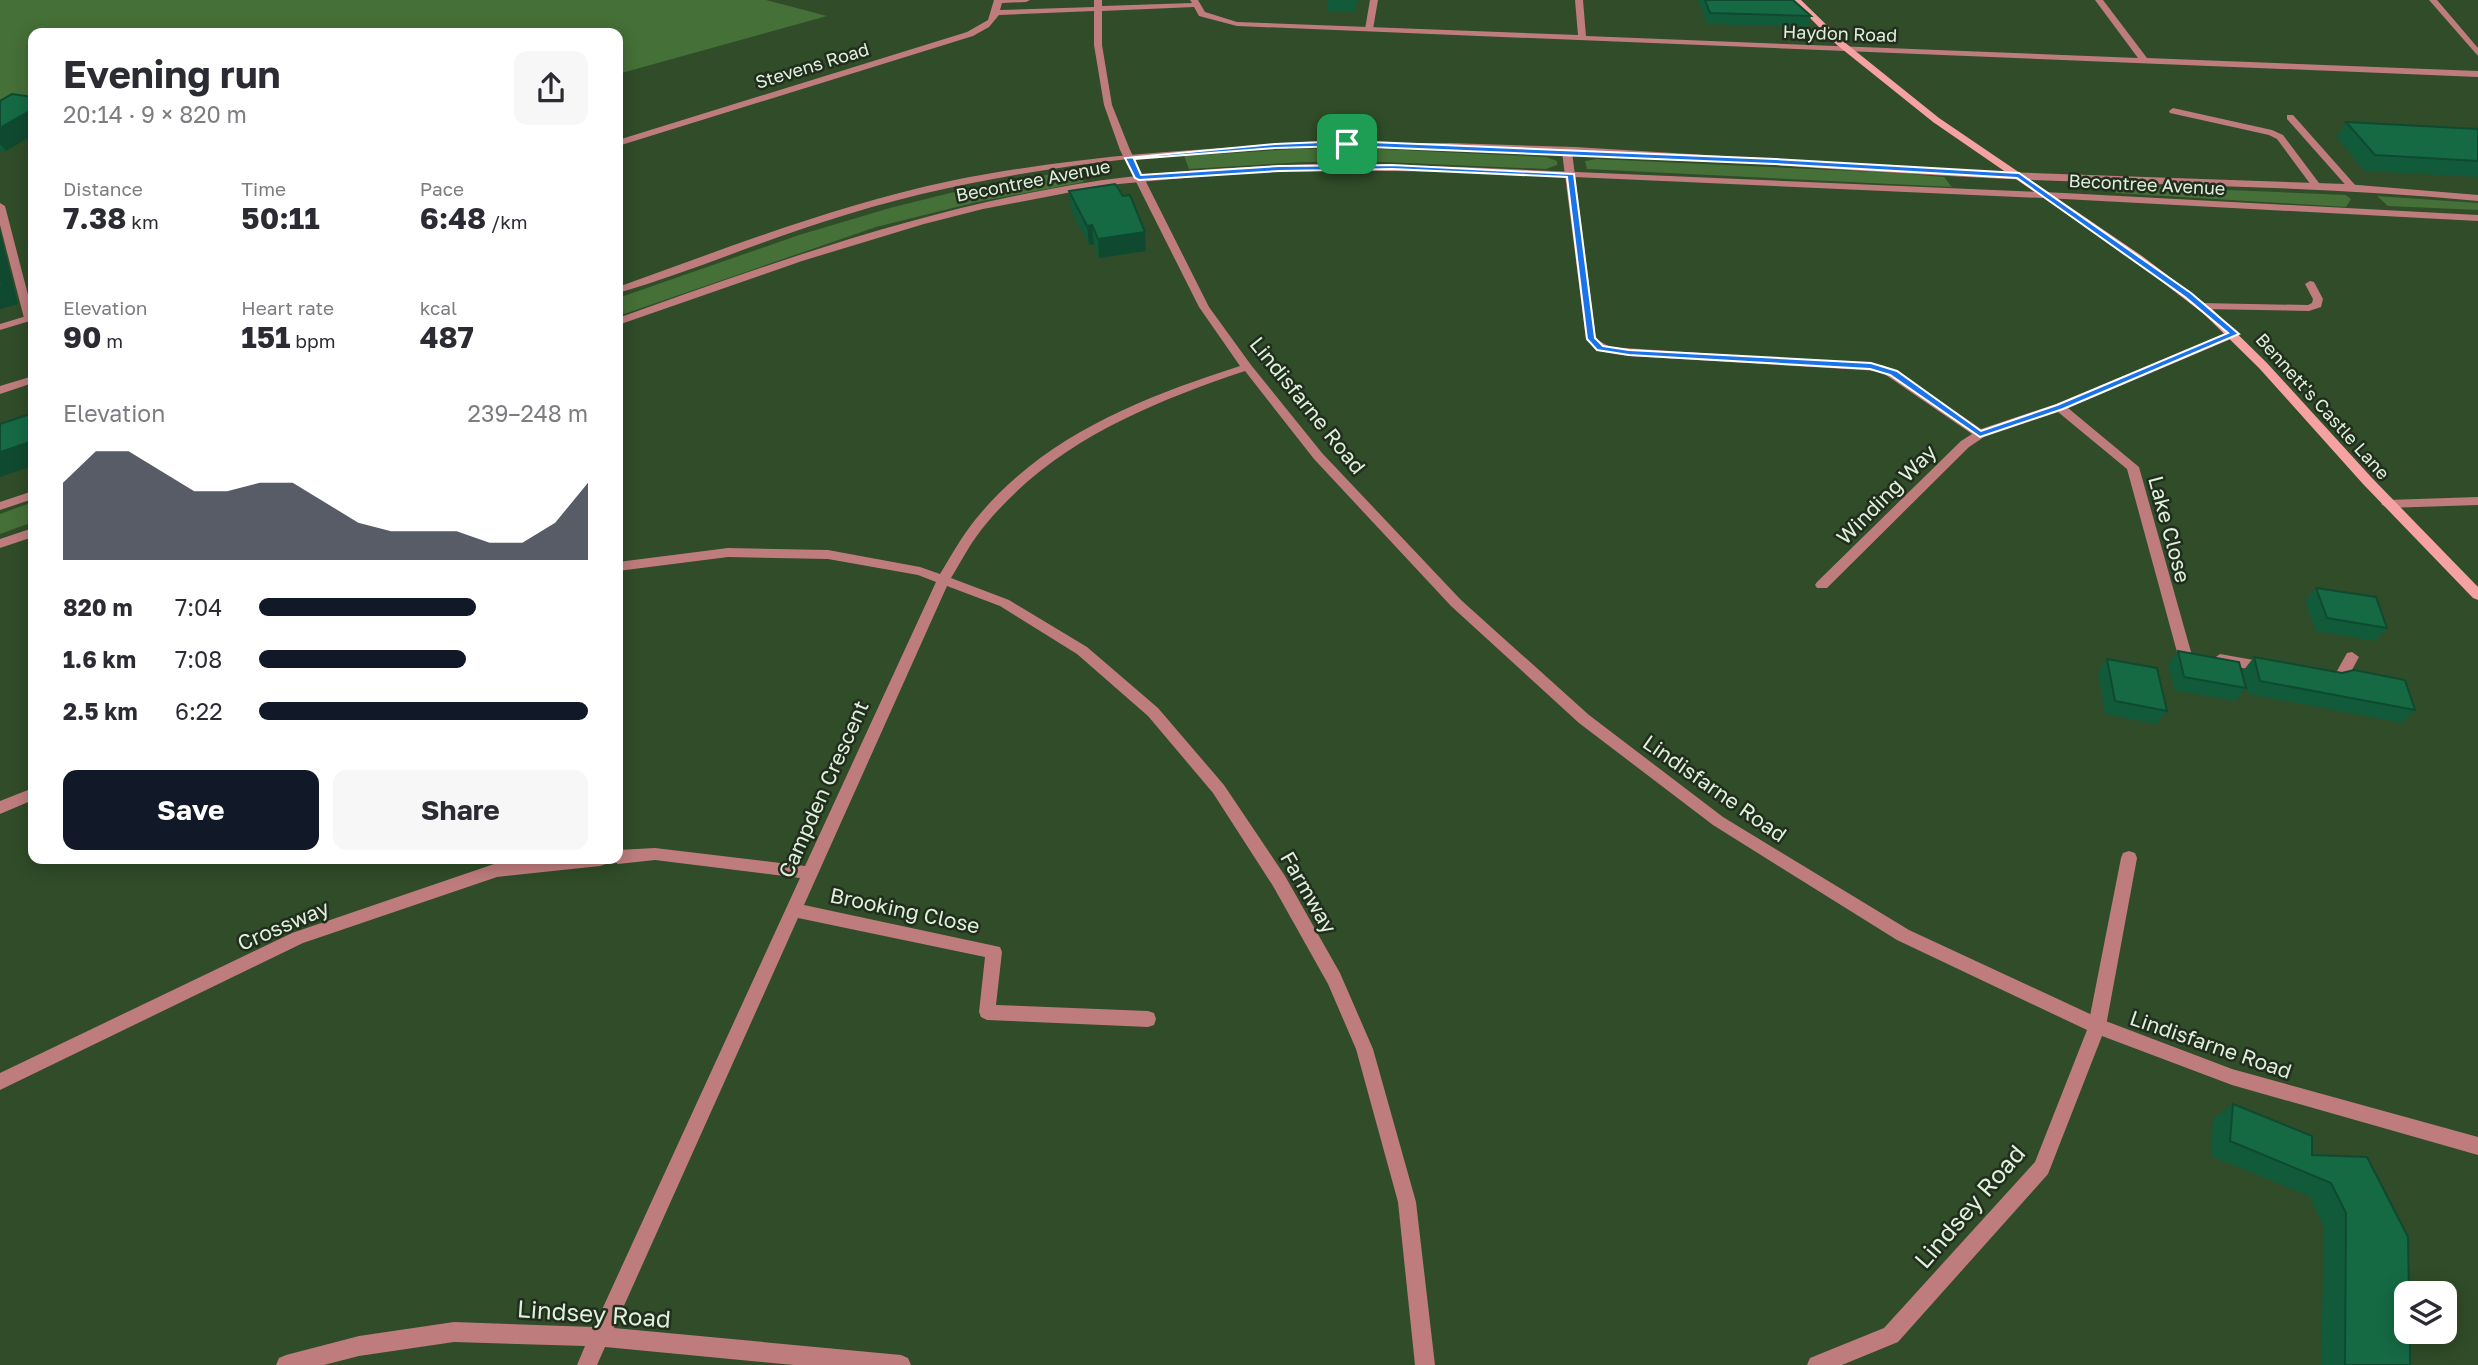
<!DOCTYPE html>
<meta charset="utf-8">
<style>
:root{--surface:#fff;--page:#f7f7f7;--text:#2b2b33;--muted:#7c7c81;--accent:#111827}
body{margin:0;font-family:"Golos Text",sans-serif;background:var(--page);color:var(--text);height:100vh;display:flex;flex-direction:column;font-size:26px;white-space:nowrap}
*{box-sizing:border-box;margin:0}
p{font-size:23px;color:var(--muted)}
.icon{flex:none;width:38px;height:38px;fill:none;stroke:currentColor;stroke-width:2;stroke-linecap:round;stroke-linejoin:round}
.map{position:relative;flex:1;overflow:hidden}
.panel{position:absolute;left:28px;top:28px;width:595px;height:836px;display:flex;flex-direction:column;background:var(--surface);border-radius:14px;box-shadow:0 4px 18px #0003}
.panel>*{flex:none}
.buttons{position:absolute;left:2394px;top:1281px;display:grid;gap:14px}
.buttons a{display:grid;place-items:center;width:63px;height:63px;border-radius:14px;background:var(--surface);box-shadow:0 4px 18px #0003;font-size:35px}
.pin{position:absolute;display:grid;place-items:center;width:60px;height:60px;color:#fff;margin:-30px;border-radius:14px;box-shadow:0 4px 10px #0006}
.round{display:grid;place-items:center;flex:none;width:74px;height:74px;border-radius:14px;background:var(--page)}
.summary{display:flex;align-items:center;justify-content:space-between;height:119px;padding:0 35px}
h1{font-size:38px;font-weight:700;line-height:52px}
.stats{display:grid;grid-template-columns:repeat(3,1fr);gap:10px;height:119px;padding:7px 35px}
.stats div{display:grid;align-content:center}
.stats b{font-size:30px;font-weight:700}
.stats small{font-size:19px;font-weight:400}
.stats p{font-size:19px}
.chart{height:196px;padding:14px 35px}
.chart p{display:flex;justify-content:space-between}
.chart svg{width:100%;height:126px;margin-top:7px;fill:var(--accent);opacity:.7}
.action{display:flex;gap:14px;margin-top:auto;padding:14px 35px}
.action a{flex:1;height:80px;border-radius:14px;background:var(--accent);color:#fff;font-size:28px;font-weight:700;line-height:80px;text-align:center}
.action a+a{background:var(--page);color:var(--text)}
ul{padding:0 35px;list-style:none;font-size:23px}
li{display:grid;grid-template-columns:112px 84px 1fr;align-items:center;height:52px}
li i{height:18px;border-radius:9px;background:var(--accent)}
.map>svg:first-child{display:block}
.green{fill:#457037}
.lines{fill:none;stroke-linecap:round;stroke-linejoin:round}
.service{fill:#be7c7d;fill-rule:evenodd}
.minor{fill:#be7c7d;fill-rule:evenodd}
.tertiary{fill:#be7c7d;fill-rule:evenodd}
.secondary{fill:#f6a2a3;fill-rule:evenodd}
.wall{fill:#125b3a}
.shaded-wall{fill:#0f4a30}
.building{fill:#156a44;stroke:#0f4a30;stroke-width:2}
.route{fill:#1a73e8;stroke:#fff;stroke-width:2;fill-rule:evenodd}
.labels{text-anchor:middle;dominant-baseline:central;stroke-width:5;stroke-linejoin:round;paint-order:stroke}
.far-street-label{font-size:18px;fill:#e0f1db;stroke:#212e1e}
.street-label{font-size:21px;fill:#e0f1db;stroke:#212e1e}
.near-street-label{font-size:24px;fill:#e0f1db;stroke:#212e1e}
</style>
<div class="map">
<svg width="2478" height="1365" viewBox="0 0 2478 1365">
<rect width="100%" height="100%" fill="#304c28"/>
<path class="green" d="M0 0H766L827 16 618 74V33H33V104L0 115Z
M1359 148 1546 157 1557 161V165L1546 169 1383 162H1305L1189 169 1184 156 1295 149Z
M1597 159 1896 173 1944 177 1952 187 1587 169 1585 161Z
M1078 169 1084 182 977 202 876 227 618 316V298L799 235 890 208 950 193Z
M2112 185 2346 195 2351 199 2346 207 2116 193Z
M2377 196 2478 203V210L2388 206Z
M33 502V522L0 534V514Z"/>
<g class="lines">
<path class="service" d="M1370 0H1378L1373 29 1369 31 1365 29Z
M2173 108 2272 130 2283 135 2322 187 2314 189 2277 139 2269 135 2170 113 2169 111Z
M2287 115H2293L2356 186V190H2350L2287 119Z
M0 203 5 206 33 314V320H25L24 318 0 225Z
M2310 281 2314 282 2323 299 2321 307 2309 311 2201 309 2196 306 2201 303 2308 305 2312 303 2313 299 2305 284Z
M33 376V383L0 394V386Z
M2352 652 2359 657 2347 679 2327 683 2322 682 2320 678 2322 674 2337 671 2347 653Z
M2220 654 2265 662 2272 667 2265 672 2215 663 2213 659Z
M2129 851 2135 853 2137 858 2106 1026 2103 1032 2097 1034 2091 1032 2088 1026 2121 858 2123 853Z"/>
<path class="minor" d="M994 0H1030L1026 2 1002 3 1000 10 1094 7V0H1102V6L1192 3 1190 0H1198L1205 12 1237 22 1578 35 1575 0H1583L1586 36 2138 58 2095 0H2103L2147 58 2478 71V77L1237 26 1199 16 1194 7 1102 11V45L1112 105 1130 150 1209 307 1251 365 1322 453 1461 600 1589 715 1723 817 1909 930 2103 1020 2232 1069 2478 1137V1155L2232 1085 2102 1036 2048 1174 1898 1342 1842 1365H1807L1810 1358 1884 1328 2035 1162 2087 1030 1897 940 1713 825 1579 723 1451 606 1314 459 1245 371C1147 404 1053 443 986 524 972 540 962 560 951 578L1009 600 1087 647 1158 708 1224 785 1285 876 1340 973 1373 1049 1416 1202 1435 1365H1415L1398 1202 1356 1049 1328 984 1273 886 1213 793 1148 716 1077 654 1000 606 947 586 804 905 1000 947 1002 952 996 1005 1148 1011 1154 1013 1156 1019 1154 1025 1148 1027 987 1020 981 1017 979 1012 985 957 798 918 614 1328 901 1355 908 1358 911 1365H794L605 1347 597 1365H577L585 1346 454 1342 359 1356 324 1365H276L279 1358 286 1355 359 1336 454 1322 594 1327 800 878 655 860 618 864 611 859H618V850L655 848 805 866 936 582 918 575 828 559 728 557 618 571V562L728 548 828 550 920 567 940 574C951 556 962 536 975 520 1043 436 1141 398 1240 366L1199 307 1120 150 1104 105 1094 45V11L999 15 989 27 973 36 618 146V140L967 32 988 20Z
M2429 0H2437L2478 48V56Z
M1567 149 1572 152 1596 339 1610 347 1882 365 1898 372 1981 429 2056 404 2230 332H2238V336L2068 408 2139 467 2191 652 2189 656H2179L2177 652 2127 469 2058 412 1984 437 1969 447 1827 588H1817L1815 585 1817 582 1961 441 1972 434 1880 371 1629 356 1599 351 1586 339 1562 152Z
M33 314V320L0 330V324Z
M2478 497V505L2387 508 2381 504 2387 500Z
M33 788V800L0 814V801Z
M536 859H608L606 864 600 866 497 877 303 943 0 1090V1073L292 933 497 863Z"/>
<path class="tertiary" d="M1323 143H1449L1575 147 1949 170 2346 184 2478 195V201C2302 184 2126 186 1949 176 1658 160 1362 125 1072 166 987 178 904 195 823 222 754 244 687 273 618 293V287C727 248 836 205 950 181 1073 156 1198 148 1323 143Z
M1320 164 1463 167 2064 193 2478 215V221L2064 199 1463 172 1320 170 1249 172 1108 185 983 209 924 224 802 261 618 325V318C758 268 899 217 1045 190 1136 172 1228 167 1320 164Z
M33 491V499L0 510V502Z
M33 528V537L0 548V539Z"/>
<path class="secondary" d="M1792 0H1801L1843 41 1939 118 2142 256 2212 309 2267 363 2372 478 2478 587V600L2473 598 2363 484 2259 368 2204 314 2135 261 1933 122 1837 45Z"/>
</g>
<path class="wall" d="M1328 0H1357L1355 12 1328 11Z
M1698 0H1793L1811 16 1808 27 1707 24Z
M33 97V135L6 151H0V101Z
M2346 122 2478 129V177L2365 171 2337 138Z
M1069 191 1145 232 1146 251 1099 258 1094 244 1089 245 1071 210Z
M2316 588 2387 628 2375 641 2316 631 2305 601Z
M2178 651 2246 688 2235 701 2174 690 2168 664Z
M2254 657 2415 710 2402 723 2249 694 2243 671Z
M2107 659 2167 711 2156 724 2105 714 2098 672Z
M2233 1104 2312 1155 2367 1157 2410 1365H2321L2324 1227 2309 1196 2211 1156 2213 1119Z"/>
<path class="shaded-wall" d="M28 112 33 119V135L6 151 0 144V128Z
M1092 225 1094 244 1089 245 1087 226Z
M0 231 18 304 0 309Z
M1145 232 1146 251 1099 258 1098 239Z
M33 441V466L0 477V452Z"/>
<path class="building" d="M1705 0H1793L1811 16 1710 13Z
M12 94 33 97V115L28 112 0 128V101Z
M2346 122 2478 129V161L2375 155Z
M1115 184 1123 196 1130 195 1145 232 1098 239 1092 225 1087 226 1069 191Z
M0 273 3 285H0Z
M33 413V441L0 452V424Z
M2316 588 2376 597 2387 628 2327 618Z
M2178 651 2239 662 2246 688 2184 677Z
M2254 657 2342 673 2354 670 2405 680 2415 710 2260 681Z
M2107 659 2157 668 2167 711 2115 701Z
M2233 1104 2312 1136V1155L2367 1157 2408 1237 2409 1293H2406V1332H2410V1365H2345L2346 1213 2331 1183 2230 1141Z"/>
<path class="route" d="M1347 141 1775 159 2019 173 2191 293 2239 334 2063 409 1980 437 1890 375 1870 369 1629 355 1597 350 1587 339 1567 177 1392 169 1279 171 1139 180 1135 178 1125 158 1275 144ZM1347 146 1775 164 2017 178 2185 297 2228 333 2057 405 1981 431 1897 371 1871 363 1629 350 1603 346 1595 338 1574 174 1392 165 1279 166 1141 175 1134 159 1275 148Z"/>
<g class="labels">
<g class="far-street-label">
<text transform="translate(1840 33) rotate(2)">Haydon Road</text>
<text transform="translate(812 65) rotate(-17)">Stevens Road</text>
<text transform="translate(1033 180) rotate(-11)">Becontree Avenue</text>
<text transform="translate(2147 184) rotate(3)">Becontree Avenue</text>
<text transform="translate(2323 406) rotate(48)">Bennett's Castle Lane</text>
</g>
<g class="street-label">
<text transform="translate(1308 405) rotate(51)">Lindisfarne Road</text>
<text transform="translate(1886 494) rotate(-45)">Winding Way</text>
<text transform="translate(2170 529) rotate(75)">Lake Close</text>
<text transform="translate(1715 788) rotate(35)">Lindisfarne Road</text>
<text transform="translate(823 789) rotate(-66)">Campden Crescent</text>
<text transform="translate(1309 892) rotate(60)">Farmway</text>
<text transform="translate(905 910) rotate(12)">Brooking Close</text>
<text transform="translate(283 925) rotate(-23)">Crossway</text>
<text transform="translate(2211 1044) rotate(19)">Lindisfarne Road</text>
</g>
<g class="near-street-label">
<text transform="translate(1969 1206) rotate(-49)">Lindsey Road</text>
<text transform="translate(594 1313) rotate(4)">Lindsey Road</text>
</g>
</g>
</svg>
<div class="buttons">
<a><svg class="icon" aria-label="layers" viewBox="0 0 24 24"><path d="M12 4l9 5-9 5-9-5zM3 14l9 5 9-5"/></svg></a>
</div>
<div class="pin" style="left:1347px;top:144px;background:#1e9e55"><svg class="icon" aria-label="arrive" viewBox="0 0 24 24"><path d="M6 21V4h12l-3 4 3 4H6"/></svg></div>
<section class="panel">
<div class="summary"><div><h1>Evening run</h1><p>20:14 · 9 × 820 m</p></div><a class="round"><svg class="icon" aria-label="share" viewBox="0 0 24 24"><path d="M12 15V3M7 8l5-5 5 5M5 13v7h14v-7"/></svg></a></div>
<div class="stats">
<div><p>Distance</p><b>7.38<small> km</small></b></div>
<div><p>Time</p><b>50:11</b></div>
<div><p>Pace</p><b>6:48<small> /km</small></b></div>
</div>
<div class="stats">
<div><p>Elevation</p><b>90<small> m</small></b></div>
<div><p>Heart rate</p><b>151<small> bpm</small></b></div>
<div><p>kcal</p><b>487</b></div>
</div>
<div class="chart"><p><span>Elevation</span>239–248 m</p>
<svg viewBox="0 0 160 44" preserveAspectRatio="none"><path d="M0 44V17L10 6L20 6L30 13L40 20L50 20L60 17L70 17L80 24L90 31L100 34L110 34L120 34L130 38L140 38L150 31L160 17V44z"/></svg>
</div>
<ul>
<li><b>820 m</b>7:04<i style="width:66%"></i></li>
<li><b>1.6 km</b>7:08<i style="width:63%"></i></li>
<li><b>2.5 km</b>6:22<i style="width:100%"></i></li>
</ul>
<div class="action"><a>Save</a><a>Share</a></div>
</section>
</div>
